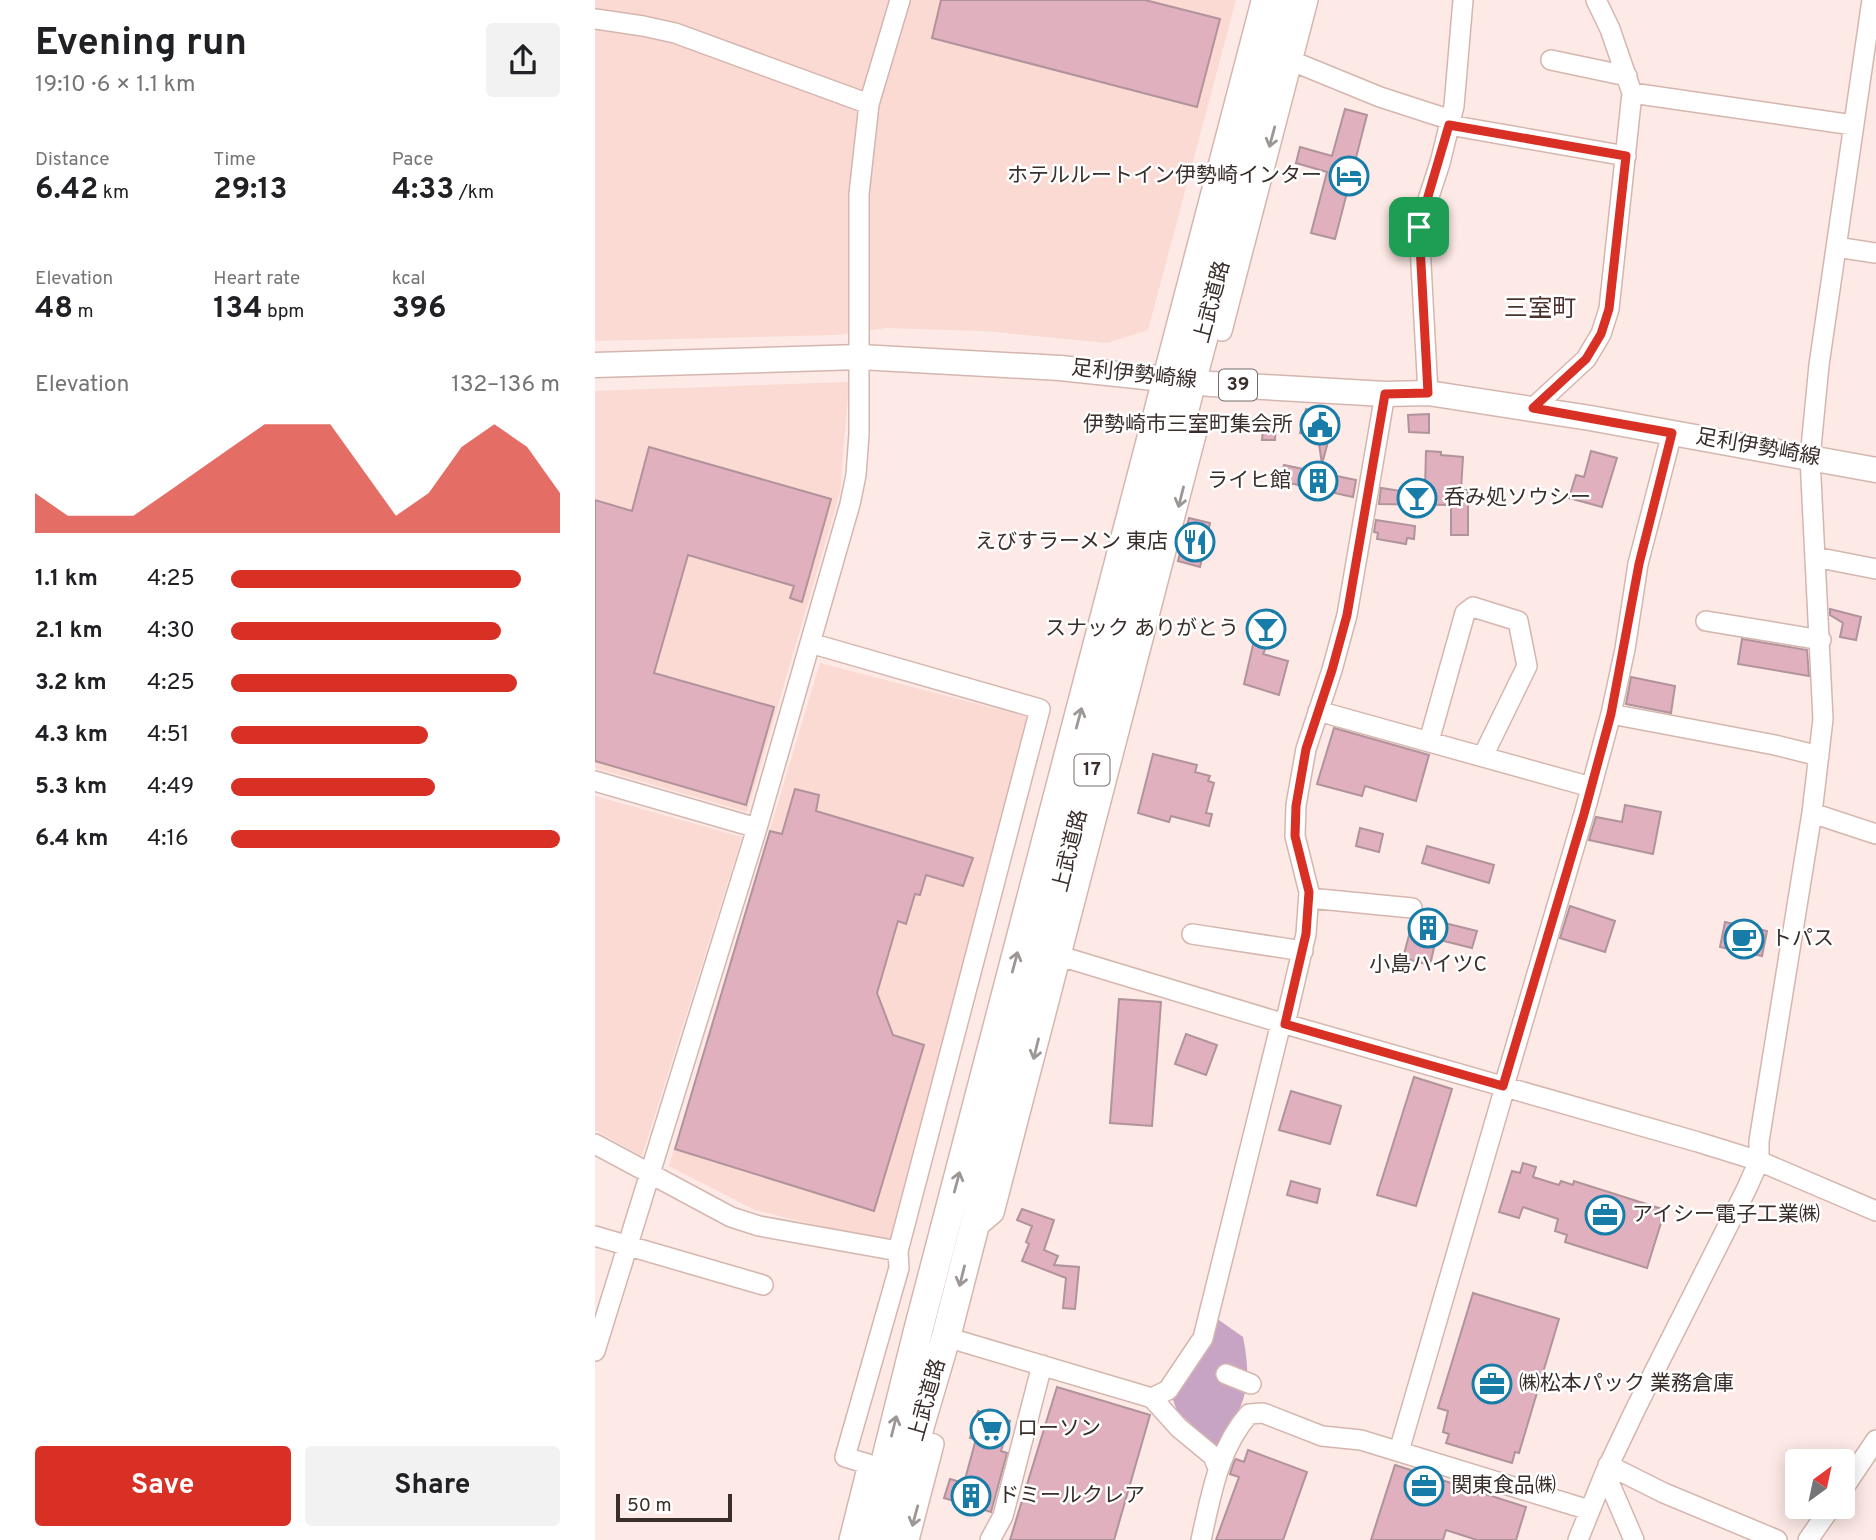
<!DOCTYPE html>
<meta charset="utf-8">
<style>
:root{--surface:#fff;--page:#f2f2f2;--text:#202124;--muted:#757577;--accent:#d93025}
body{margin:0;font-family:Overpass,"Noto Sans JP",sans-serif;background:var(--page);color:var(--text);height:100vh;display:flex;flex-direction:column;font-size:26px;white-space:nowrap}
*{box-sizing:border-box;margin:0}
p{font-size:23px;color:var(--muted)}
.icon{flex:none;width:38px;height:38px;fill:none;stroke:currentColor;stroke-width:2;stroke-linecap:round;stroke-linejoin:round}
.map{position:relative;flex:1;overflow:hidden}
.panel{display:flex;flex-direction:column;background:var(--surface);width:595px}
.panel>*{flex:none}
.needle{width:46px;rotate:33deg}
.buttons{position:absolute;left:1190px;top:1449px;display:grid;gap:14px}
.buttons a{display:grid;place-items:center;width:70px;height:70px;border-radius:7px;background:var(--surface);box-shadow:0 4px 18px #0003;font-size:35px}
.scale{position:absolute;left:21px;bottom:18px;width:116px;box-sizing:border-box;padding-left:7px;border:4px solid #3a2e2b;border-top:0;font-size:19px;line-height:24px;white-space:nowrap;color:#3a2e2b;-webkit-text-stroke:5px #fff;paint-order:stroke}
.pin{position:absolute;display:grid;place-items:center;width:60px;height:60px;color:#fff;margin:-30px;border-radius:14px;box-shadow:0 4px 10px #0006}
.round{display:grid;place-items:center;flex:none;width:74px;height:74px;border-radius:7px;background:var(--page)}
.overview{display:flex;align-items:center;justify-content:space-between;height:119px;padding:0 35px}
h1{font-size:38px;font-weight:700;line-height:52px}
.stats{display:grid;grid-template-columns:repeat(3,1fr);gap:10px;height:119px;padding:7px 35px}
.stats div{display:grid;align-content:center}
.stats b{font-size:30px;font-weight:700}
.stats small{font-size:19px;font-weight:400}
.stats p{font-size:19px}
.chart{height:196px;padding:14px 35px}
.chart p{display:flex;justify-content:space-between}
.chart svg{width:100%;height:126px;margin-top:7px;fill:var(--accent);opacity:.7}
.primary-button{display:flex;gap:14px;margin-top:auto;padding:14px 35px}
.primary-button a{flex:1;height:80px;border-radius:7px;background:var(--accent);color:#fff;font-size:28px;font-weight:700;line-height:80px;text-align:center}
.primary-button a+a{background:var(--page);color:var(--text)}
ul{padding:0 35px;list-style:none;font-size:23px}
li{display:grid;grid-template-columns:112px 84px 1fr;align-items:center;height:52px}
li i{height:18px;border-radius:9px;background:var(--accent)}
main{display:flex;flex:1;min-height:0}
.map>svg:first-child{display:block}
.built{fill:#fadad3}
.water{fill:#c7a4c4}
.building{fill:#e1b0be;stroke:#b0939b;stroke-width:2}
.lines{fill:none;stroke-linecap:round;stroke-linejoin:round}
.minor-casing{stroke:#d5b6af;stroke-width:22}
.major-casing{stroke:#d5b6af;stroke-width:27}
.highway-casing{stroke:#d5b6af;stroke-width:31}
.minor{stroke:#fff;stroke-width:19}
.major{stroke:#fff;stroke-width:24}
.highway{stroke:#fff;stroke-width:28}
.oneway{stroke:#9c9695}
.route-casing{stroke:#fff;stroke-width:14}
.route{stroke:#d93025;stroke-width:9}
.labels{text-anchor:middle;dominant-baseline:central;stroke-width:5;stroke-linejoin:round;paint-order:stroke}
.shield{fill:#fff;stroke:#756d6b;stroke-width:2}
.shield-label{font-size:19px;font-weight:bold;fill:#3a2e2b}
.poi-label{font-size:21px;fill:#3a2e2b;stroke:#fff;text-anchor:start}
.street-label{font-size:21px;fill:#3a2e2b;stroke:#fff}
.quarter-label{font-size:24px;fill:#4a322d;stroke:#fff}
</style>
<main>
<section class="panel">
<div class="overview"><div><h1>Evening run</h1><p>19:10 · 6 × 1.1 km</p></div><a class="round"><svg class="icon" aria-label="share" viewBox="0 0 24 24"><path d="M12 15V3M7 8l5-5 5 5M5 13v7h14v-7"/></svg></a></div>
<div class="stats">
<div><p>Distance</p><b>6.42<small> km</small></b></div>
<div><p>Time</p><b>29:13</b></div>
<div><p>Pace</p><b>4:33<small> /km</small></b></div>
</div>
<div class="stats">
<div><p>Elevation</p><b>48<small> m</small></b></div>
<div><p>Heart rate</p><b>134<small> bpm</small></b></div>
<div><p>kcal</p><b>396</b></div>
</div>
<div class="chart"><p><span>Elevation</span>132–136 m</p>
<svg viewBox="0 0 160 44" preserveAspectRatio="none"><path d="M0 44V30L10 38L20 38L30 38L40 30L50 22L60 14L70 6L80 6L90 6L100 22L110 38L120 30L130 14L140 6L150 14L160 30V44z"/></svg>
</div>
<ul>
<li><b>1.1 km</b>4:25<i style="width:88%"></i></li>
<li><b>2.1 km</b>4:30<i style="width:82%"></i></li>
<li><b>3.2 km</b>4:25<i style="width:87%"></i></li>
<li><b>4.3 km</b>4:51<i style="width:60%"></i></li>
<li><b>5.3 km</b>4:49<i style="width:62%"></i></li>
<li><b>6.4 km</b>4:16<i style="width:100%"></i></li>
</ul>
<div class="primary-button"><a>Save</a><a>Share</a></div>
</section>
<div class="map">
<svg width="1281" height="1540" viewBox="0 0 1281 1540">
<rect width="100%" height="100%" fill="#fde9e5"/>
<path class="built" d="M0 0H641L553 330 512 343 389 331 291 328 240 335 0 341Z
M254 382 245 492 152 812 0 768V391Z
M225 663 433 717 296 1243 160 1210 74 1166Z
M0 796 147 837 47 1156 0 1130Z"/>
<path class="water" d="M621 1318 648 1337C658 1387 650 1402 626 1445L620 1446 582 1411 576 1394Z"/>
<path class="building" d="M346 0H550L625 19 602 107 337 38Z
M750 109 772 115 740 239 716 233 732 172 701 163 705 147 737 156Z
M711 409 744 418 738 439 734 438 727 464 723 437 705 433Z
M834 414V433L814 432 813 415Z
M669 418 681 419 680 440H667Z
M54 447 236 499 207 602 195 598 199 586 93 555 59 673 179 707 151 805 0 761V500L37 511Z
M831 451 846 452V455L868 457 866 490H873V535H856V505L784 504 786 488 812 492 813 489 830 490Z
M996 451 1022 458 1007 507 974 498 981 475 989 477Z
M689 465 761 480 758 497 685 481Z
M594 518 615 523 605 567 583 561Z
M781 520 820 526 819 539 812 538 811 544 782 539 783 533 779 532Z
M1235 609 1266 617 1261 640 1245 637 1248 623 1235 615Z
M669 616 682 622 668 654 693 661 684 695 649 684 661 632Z
M1147 639 1212 650 1214 676 1143 664Z
M1036 677 1080 686 1076 713 1031 704Z
M739 728 834 755 821 801 770 786 767 796 722 784Z
M558 754 602 765 600 772 615 776 613 781 619 783 611 813 617 814 614 826 576 816 574 822 543 813Z
M200 789 224 795 221 811 378 858 368 886 331 875 325 895 320 894 311 924 303 921 282 993 298 1035 329 1045 279 1211 80 1149 175 831 187 834Z
M1030 805 1066 812 1058 854 994 840 1001 817 1027 822Z
M765 828 788 834 784 852 761 846Z
M832 846 899 865 894 883 827 863Z
M975 906 1020 921 1010 952 965 938Z
M825 917 882 931 877 948 841 939 835 965 808 958 818 920Z
M1130 922 1172 931 1167 956 1125 947Z
M524 999 566 1002 557 1126 515 1123Z
M591 1034 622 1045 611 1075 580 1064Z
M819 1077 857 1089 821 1206 782 1195Z
M696 1091 746 1106 735 1144 684 1130Z
M928 1163 941 1167 938 1177 964 1185 966 1181 978 1185 979 1181 1070 1210 1052 1268 970 1242 972 1235 960 1231 963 1219 928 1207 924 1218 904 1212 917 1171 925 1173Z
M696 1181 725 1189 722 1203 692 1195Z
M427 1209 459 1220 449 1250 463 1256 459 1265 484 1267 480 1309 468 1308 471 1278 427 1261 434 1244 431 1242 437 1226 422 1220Z
M878 1293 964 1319 924 1453 920 1452 917 1463 851 1443 854 1434 848 1432 853 1411 843 1408Z
M462 1387 555 1415 519 1540H415Z
M383 1411 415 1421 406 1451 412 1453 396 1512 349 1498 355 1479 369 1483 381 1439 375 1438Z
M653 1450 712 1472 688 1540H621L644 1477 635 1474 639 1462 641 1459 649 1462Z
M800 1465 931 1507 921 1540H882L851 1530 848 1540H776Z"/>
<g class="lines">
<defs>
<path id="minor" d="M0 19 48 26 80 33 274 104
M956 60 1032 76
M697 61 785 97 856 120
M1037 93 1258 125
M854 125 1031 156
M1241 247 1281 253
M627 331 713 0
M833 393 824 227 845 163 859 106 868 0
M938 408 991 359 1006 334 1014 309 1037 93 1015 29 1001 0
M1220 557 1281 569
M1111 621 1226 640
M215 643 445 709 303 1251 304 1268 250 1457 273 1464 254 1540
M723 711 996 787
M1016 714 1180 745 1224 756
M834 741 870 613 878 607 923 621 932 666 888 756
M0 781 162 828
M1217 813 1281 834
M714 898 817 908
M597 934 708 951
M465 956 690 1024 1103 1142 1164 1161 1281 1211
M690 1024 711 934 714 892 700 836 701 805 711 749 737 670 752 615 790 394
M909 1086 989 814 1016 714 1030 649 1043 564 1077 433
M0 1144 136 1217 164 1226 303 1251
M379 1230 399 1213 602 431
M0 1236 168 1285
M351 1337 557 1398 584 1428 618 1456 623 1468
M0 1351 162 828 255 504 261 475 264 434V194L274 104 305 0
M631 1374 656 1384
M557 1398 573 1390 608 1338 686 1023
M804 1451 910 1087
M1013 1465 1069 1493 1182 1540
M1010 1473 1039 1540
M1248 1489 1281 1440
M314 1540 339 1444 321 1439
M395 1540 408 1516 447 1365
M606 1540C616 1496 623 1449 654 1414L668 1413 727 1436 766 1440 994 1510
M983 1540 1010 1473 1041 1408 1151 1190 1164 1161V1141L1217 813 1228 719 1215 458 1224 365 1277 0
M1213 1540 1236 1507"/>
<path id="major" d="M0 365 265 357 465 368 616 384 790 394 833 393 995 418 1281 470"/>
<path id="highway" d="M271 1540 323 1331 671 0
M295 1540 321 1439 351 1337 597 380 698 0"/>
</defs>
<use href="#minor" class="minor-casing"/>
<use href="#major" class="major-casing"/>
<use href="#highway" class="highway-casing"/>
<use href="#minor" class="minor"/>
<use href="#major" class="major"/>
<use href="#highway" class="highway"/>
</g>
<defs><path id="oneway-shaft" d="M-6 0H5M1.5-3L5.5 0L1.5 3" fill="none" stroke-width="1.6" stroke-linecap="round" stroke-linejoin="round" transform="scale(1.75)"/></defs>
<g class="oneway">
<use href="#oneway-shaft" transform="translate(677 137) rotate(105)"/>
<use href="#oneway-shaft" transform="translate(586 497) rotate(104)"/>
<use href="#oneway-shaft" transform="translate(484 718) rotate(-75)"/>
<use href="#oneway-shaft" transform="translate(420 962) rotate(-75)"/>
<use href="#oneway-shaft" transform="translate(441 1049) rotate(104)"/>
<use href="#oneway-shaft" transform="translate(362 1182) rotate(-75)"/>
<use href="#oneway-shaft" transform="translate(367 1276) rotate(104)"/>
<use href="#oneway-shaft" transform="translate(299 1426) rotate(-76)"/>
<use href="#oneway-shaft" transform="translate(320 1516) rotate(105)"/>
</g>
<g class="lines">
<defs>
<path id="route" d="M854 125 1031 156 1014 309 1006 334 991 359 938 408 1077 433 1044 564 1016 714 989 814 908 1086 690 1024 711 934 714 892 700 836 701 806 711 749 737 670 752 615 790 394 833 393 824 227Z"/>
</defs>
<use href="#route" class="route-casing"/>
<use href="#route" class="route"/>
</g>
<defs>
<symbol id="hotel-ring" viewBox="-11 -11 22 22"><circle r="9.5" fill="#fff" stroke="#177ca7" stroke-width="1.5"/><path d="M-6-4.5h1.5V1H6V5H4.5V3h-9V5H-6ZM-4 0a1.8 1.8 0 1 1 3.6 0ZM.5 0V-2.5h3Q6-2.5 6 0Z" fill="#177ca7"/></symbol>
<symbol id="civic-ring" viewBox="-11 -11 22 22"><circle r="9.5" fill="#fff" stroke="#177ca7" stroke-width="1.5"/><path d="M-.6-6.5H3V-4.5H.6V-3L4-1V1h2V6H-6V1h2V-1L-.6-3ZM-1.2 2.5V6h2.4V2.5Z" fill="#177ca7"/></symbol>
<symbol id="building-ring" viewBox="-11 -11 22 22"><circle r="9.5" fill="#fff" stroke="#177ca7" stroke-width="1.5"/><path d="M-4-6H4V6H1V3H-1V6H-4ZM-2.5-4.3h1.7v1.8h-1.7ZM.8-4.3h1.7v1.8H.8ZM-2.5-1h1.7V.8h-1.7ZM.8-1h1.7V.8H.8Z" fill="#177ca7"/></symbol>
<symbol id="bar-ring" viewBox="-11 -11 22 22"><circle r="9.5" fill="#fff" stroke="#177ca7" stroke-width="1.5"/><path d="M-6-5H6L.8 .8V4.5H3.5V6h-7V4.5H-.8V.8Z" fill="#177ca7"/></symbol>
<symbol id="restaurant-ring" viewBox="-11 -11 22 22"><circle r="9.5" fill="#fff" stroke="#177ca7" stroke-width="1.5"/><path d="M-5-6h1v4h1v-4h1v4h1v-4h1v5L-1.5 .5V6h-2V.5L-5-1ZM5-6V6H3V1.5H1.5Q1.5-4 5-6Z" fill="#177ca7"/></symbol>
<symbol id="cafe-ring" viewBox="-11 -11 22 22"><circle r="9.5" fill="#fff" stroke="#177ca7" stroke-width="1.5"/><path d="M-5.5-4.5H6V0H3Q3 3.5 0 3.5H-2.5Q-5.5 3.5-5.5 0ZM3-3.2v2h1.7v-2ZM-6 4.5H4V6H-6Z" fill="#177ca7"/></symbol>
<symbol id="office-ring" viewBox="-11 -11 22 22"><circle r="9.5" fill="#fff" stroke="#177ca7" stroke-width="1.5"/><path d="M-6-3h4V-5.5h4V-3h4V5H-6ZM-1-4.5V-3h2v-1.5ZM-6 0V1H6V0Z" fill="#177ca7"/></symbol>
<symbol id="supermarket-ring" viewBox="-11 -11 22 22"><circle r="9.5" fill="#fff" stroke="#177ca7" stroke-width="1.5"/><path d="M-6-5.5h2.5l.6 2H6L4.5 2H-2.5L-4.4-4H-6ZM-1.5 3.2a1.3 1.3 0 1 0 .1 0ZM3 3.2a1.3 1.3 0 1 0 .1 0Z" fill="#177ca7"/></symbol>
</defs>
<g fill-rule="evenodd">
<use href="#hotel-ring" x="732" y="154" width="44" height="44"/>
<use href="#civic-ring" x="703" y="403" width="44" height="44"/>
<use href="#building-ring" x="701" y="459" width="44" height="44"/>
<use href="#bar-ring" x="800" y="476" width="44" height="44"/>
<use href="#restaurant-ring" x="578" y="520" width="44" height="44"/>
<use href="#bar-ring" x="649" y="607" width="44" height="44"/>
<use href="#building-ring" x="811" y="906" width="44" height="44"/>
<use href="#cafe-ring" x="1127" y="917" width="44" height="44"/>
<use href="#office-ring" x="988" y="1193" width="44" height="44"/>
<use href="#office-ring" x="875" y="1362" width="44" height="44"/>
<use href="#supermarket-ring" x="373" y="1407" width="44" height="44"/>
<use href="#office-ring" x="807" y="1464" width="44" height="44"/>
<use href="#building-ring" x="354" y="1474" width="44" height="44"/>
</g>
<g class="labels">
<g class="shield">
<rect x="624" y="369.5" width="38" height="31" rx="5"/>
<rect x="479.5" y="754.5" width="35" height="31" rx="5"/>
</g>
<g class="shield-label">
<text x="643" y="385">39</text>
<text x="497" y="770">17</text>
</g>
<g class="poi-label">
<text x="727" y="176" text-anchor="end">ホテルルートイン伊勢崎インター</text>
<text x="698" y="425" text-anchor="end">伊勢崎市三室町集会所</text>
<text x="696" y="481" text-anchor="end">ライヒ館</text>
<text x="849" y="498">呑み処ソウシー</text>
<text x="573" y="542" text-anchor="end">えびすラーメン 東店</text>
<text x="644" y="629" text-anchor="end">スナック ありがとう</text>
<text x="1176" y="939">トパス</text>
<text x="833" y="965" text-anchor="middle">小島ハイツC</text>
<text x="1037" y="1215">アイシー電子工業㈱</text>
<text x="924" y="1384">㈱松本パック 業務倉庫</text>
<text x="422" y="1429">ローソン</text>
<text x="856" y="1486">関東食品㈱</text>
<text x="403" y="1496">ドミールクレア</text>
</g>
<g class="street-label">
<text transform="translate(618 302) rotate(-75)">上武道路</text>
<text transform="translate(539 375) rotate(6)">足利伊勢崎線</text>
<text transform="translate(1163 448) rotate(10)">足利伊勢崎線</text>
<text transform="translate(476 851) rotate(-76)">上武道路</text>
<text transform="translate(333 1400) rotate(-74)">上武道路</text>
</g>
<g class="quarter-label">
<text x="945" y="310">三室町</text>
</g>
</g>
</svg>
<div class="buttons">
<a><svg class="needle" viewBox="-14 -14 28 28"><path d="M0-13l5 13h-10z" fill="#e53935"/><path d="M0 13l5-13h-10z" fill="#757577"/></svg></a>
</div>
<div class="scale">50 m</div>
<div class="pin" style="left:824px;top:227px;background:#1e9e55"><svg class="icon" aria-label="arrive" viewBox="0 0 24 24"><path d="M6 21V4h12l-3 4 3 4H6"/></svg></div>
</div>
</main>
